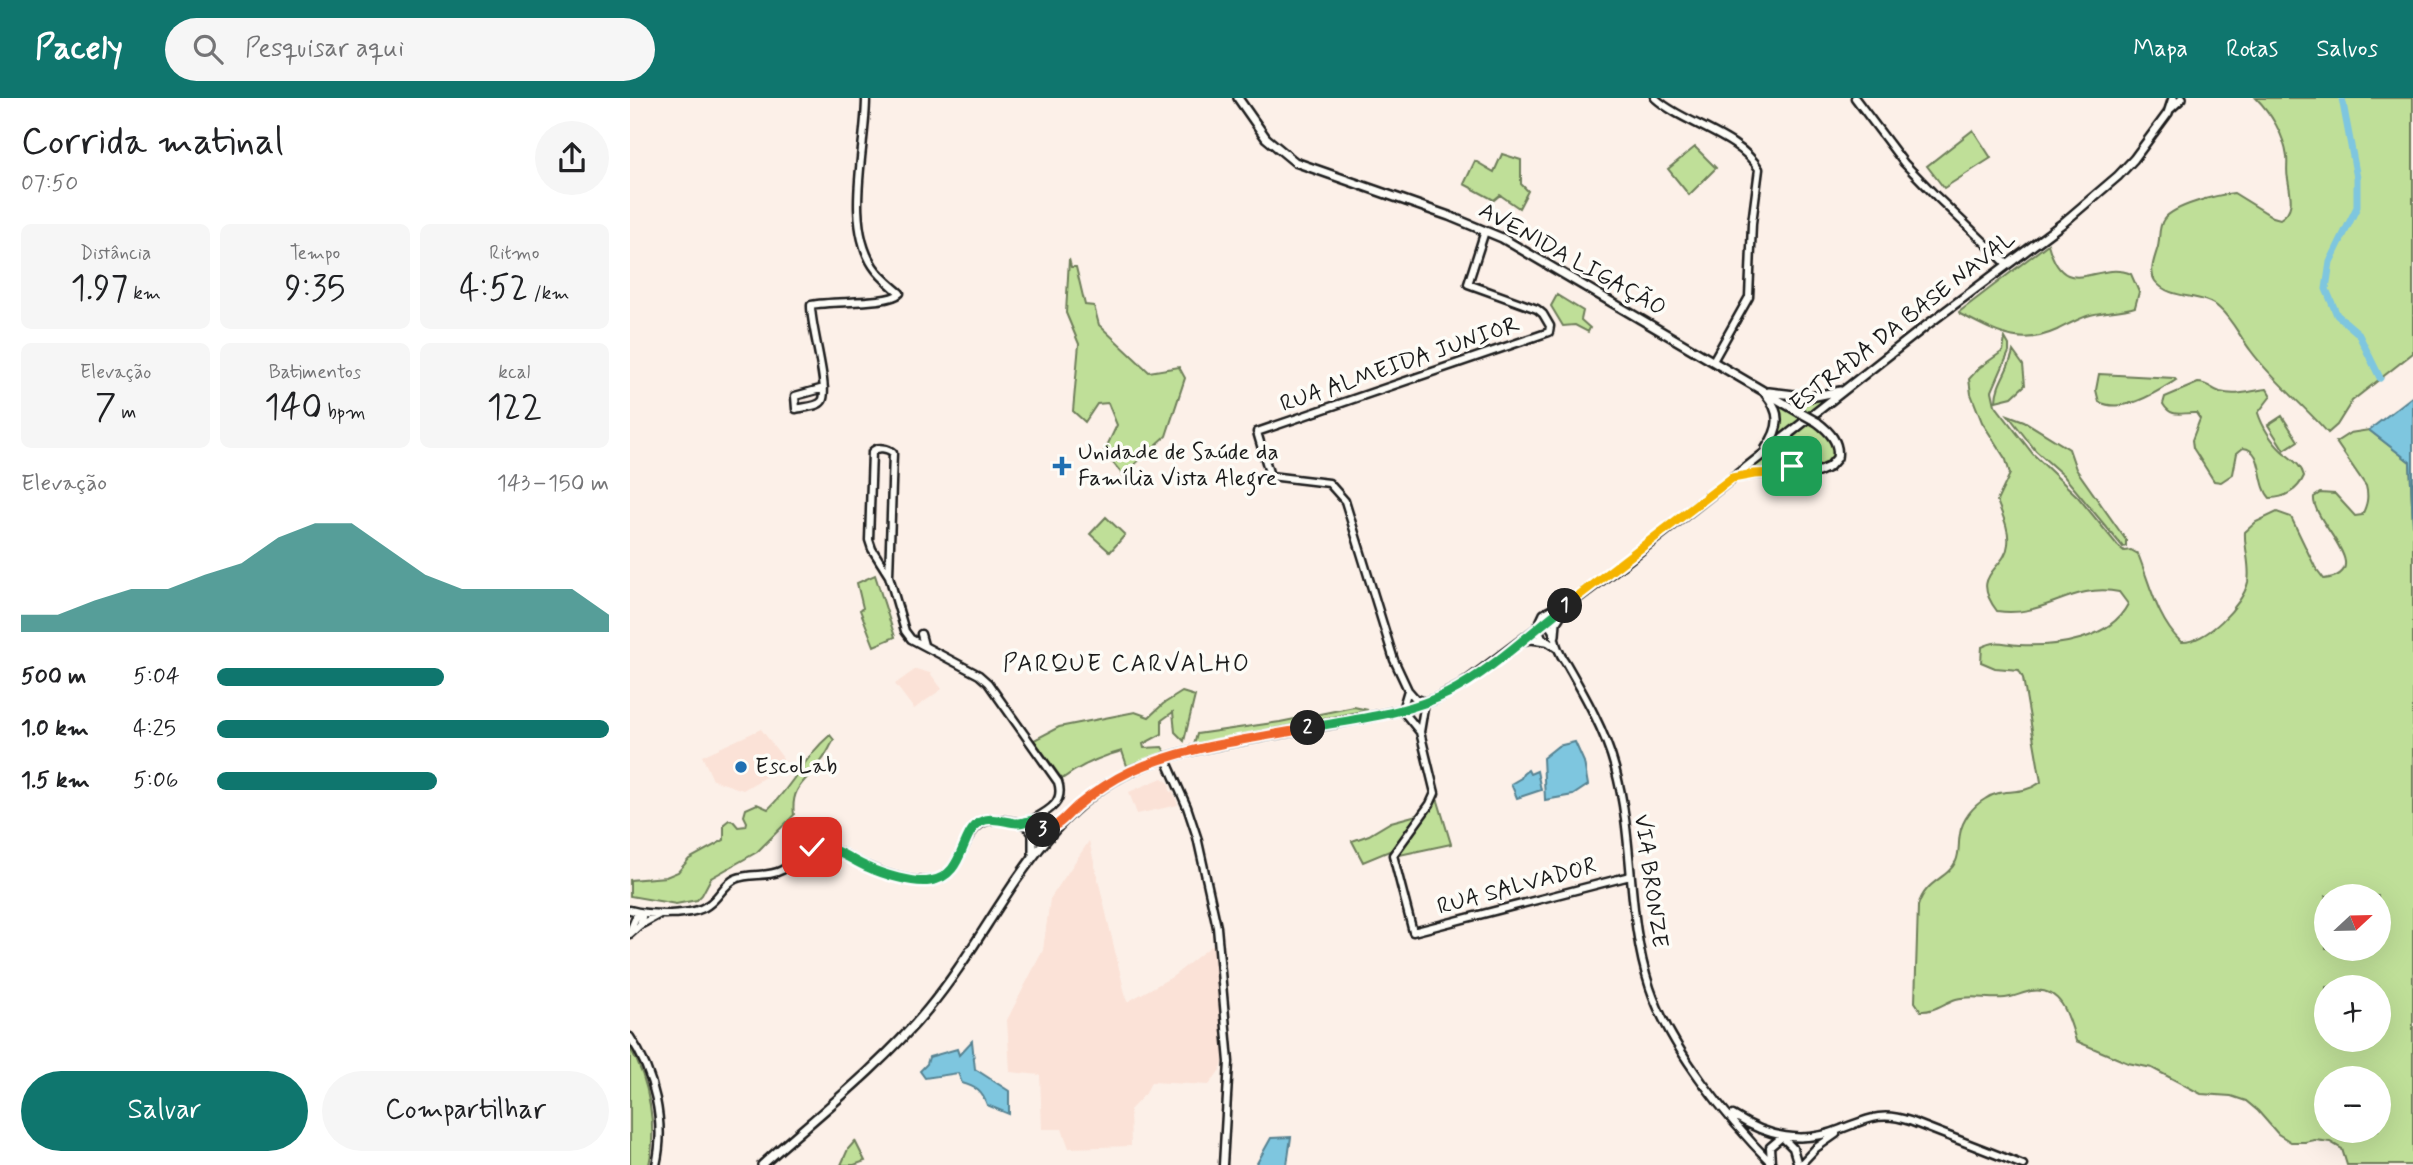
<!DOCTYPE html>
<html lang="pt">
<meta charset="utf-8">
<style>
:root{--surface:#fff;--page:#f6f6f6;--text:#202124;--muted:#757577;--accent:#0f766e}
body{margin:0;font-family:Mynerve,sans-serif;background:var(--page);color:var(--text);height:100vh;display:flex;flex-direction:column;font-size:26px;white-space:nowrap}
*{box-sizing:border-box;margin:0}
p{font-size:23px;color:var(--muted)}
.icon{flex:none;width:38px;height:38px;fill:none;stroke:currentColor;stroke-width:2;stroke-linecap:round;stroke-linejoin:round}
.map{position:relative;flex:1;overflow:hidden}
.drawer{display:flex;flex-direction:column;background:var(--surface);width:630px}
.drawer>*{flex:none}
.needle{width:46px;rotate:68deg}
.tools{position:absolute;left:1684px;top:786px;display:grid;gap:14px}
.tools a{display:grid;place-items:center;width:77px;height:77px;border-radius:50%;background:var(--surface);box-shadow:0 7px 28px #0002;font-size:35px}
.pin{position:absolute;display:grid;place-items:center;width:60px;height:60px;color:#fff;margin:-30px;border-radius:14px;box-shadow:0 4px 10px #0006}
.km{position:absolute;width:35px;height:35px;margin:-18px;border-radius:50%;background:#222;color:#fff;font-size:19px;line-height:35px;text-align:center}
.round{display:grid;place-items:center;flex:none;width:74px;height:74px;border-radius:37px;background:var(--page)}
.head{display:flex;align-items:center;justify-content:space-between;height:119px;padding:0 21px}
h1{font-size:38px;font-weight:600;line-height:52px}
.stats{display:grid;grid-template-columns:repeat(3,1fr);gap:10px;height:119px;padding:7px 21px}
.stats div{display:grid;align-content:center;border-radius:10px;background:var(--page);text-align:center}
.stats b{font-size:35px;font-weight:600}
.stats small{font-size:19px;font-weight:400}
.stats p{font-size:19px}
.chart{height:196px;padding:14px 21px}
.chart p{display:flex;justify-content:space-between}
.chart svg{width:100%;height:126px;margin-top:7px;fill:var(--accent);opacity:.7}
.primary-button{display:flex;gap:14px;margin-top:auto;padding:14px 21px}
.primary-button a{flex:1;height:80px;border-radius:42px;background:var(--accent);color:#fff;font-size:28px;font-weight:600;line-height:80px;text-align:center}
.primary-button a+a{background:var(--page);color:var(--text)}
ul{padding:0 21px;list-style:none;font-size:23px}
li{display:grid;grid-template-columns:112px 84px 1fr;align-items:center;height:52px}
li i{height:18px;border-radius:9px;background:var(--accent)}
header{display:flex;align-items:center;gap:42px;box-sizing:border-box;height:98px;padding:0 35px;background:var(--accent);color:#fff}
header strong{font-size:33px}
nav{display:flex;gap:38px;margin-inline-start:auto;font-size:24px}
.search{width:490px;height:63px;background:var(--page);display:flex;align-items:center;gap:18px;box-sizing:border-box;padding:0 24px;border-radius:38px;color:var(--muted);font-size:26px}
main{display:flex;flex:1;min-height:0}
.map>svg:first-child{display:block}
.built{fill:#fbe2d7}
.green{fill:#bfdf98;stroke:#6e7e5a;stroke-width:2;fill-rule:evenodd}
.water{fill:#7ec6df;stroke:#578291;stroke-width:2}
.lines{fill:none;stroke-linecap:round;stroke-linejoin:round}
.river{stroke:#7ec6df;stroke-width:7}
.secondary-casing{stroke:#1c1c1c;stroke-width:11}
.primary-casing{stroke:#1c1c1c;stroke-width:12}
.secondary{stroke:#fdfcf7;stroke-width:6}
.primary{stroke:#fdfcf7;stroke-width:7}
.primary-bridge-casing{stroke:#1c1c1c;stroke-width:12;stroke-linecap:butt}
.primary-bridge{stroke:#fdfcf7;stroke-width:7}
.split-1-casing{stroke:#fff;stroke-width:14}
.split-2-casing{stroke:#fff;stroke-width:14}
.split-3-casing{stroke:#fff;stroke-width:14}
.split-4-casing{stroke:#fff;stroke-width:14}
.split-1{stroke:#f5b400;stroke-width:9}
.split-2{stroke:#22a559;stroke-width:9}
.split-3{stroke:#f0652b;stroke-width:9}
.split-4{stroke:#22a559;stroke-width:9}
.poi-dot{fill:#1f6fb2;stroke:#fdfcf7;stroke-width:2.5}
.labels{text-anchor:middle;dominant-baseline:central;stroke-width:7;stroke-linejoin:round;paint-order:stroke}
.street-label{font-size:23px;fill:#1c1c1c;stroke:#fdfcf7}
.poi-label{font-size:23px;fill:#1c1c1c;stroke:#fdfcf7;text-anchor:start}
.neighbourhood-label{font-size:24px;letter-spacing:2px;fill:#1c1c1c;stroke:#fdfcf7}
</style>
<header>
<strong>Pacely</strong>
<div class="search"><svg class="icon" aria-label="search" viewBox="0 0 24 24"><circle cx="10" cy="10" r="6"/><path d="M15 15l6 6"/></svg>Pesquisar aqui</div>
<nav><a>Mapa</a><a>Rotas</a><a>Salvos</a></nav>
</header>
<main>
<section class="drawer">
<div class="head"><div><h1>Corrida matinal</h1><p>07:50</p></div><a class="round"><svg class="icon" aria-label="share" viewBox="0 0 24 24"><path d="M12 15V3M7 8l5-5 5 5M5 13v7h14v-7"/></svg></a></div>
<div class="stats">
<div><p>Distância</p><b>1.97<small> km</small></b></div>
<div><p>Tempo</p><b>9:35</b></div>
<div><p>Ritmo</p><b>4:52<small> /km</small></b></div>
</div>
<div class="stats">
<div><p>Elevação</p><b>7<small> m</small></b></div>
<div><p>Batimentos</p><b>140<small> bpm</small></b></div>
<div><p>kcal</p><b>122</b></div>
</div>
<div class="chart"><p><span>Elevação</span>143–150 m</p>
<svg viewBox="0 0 160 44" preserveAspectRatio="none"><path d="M0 44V38L10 38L20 33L30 29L40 29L50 24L60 20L70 11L80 6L90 6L100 15L110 24L120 29L130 29L140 29L150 29L160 38V44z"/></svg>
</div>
<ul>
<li><b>500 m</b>5:04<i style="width:58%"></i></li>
<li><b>1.0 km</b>4:25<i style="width:100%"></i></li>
<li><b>1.5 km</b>5:06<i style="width:56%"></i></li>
</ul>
<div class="primary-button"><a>Salvar</a><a>Compartilhar</a></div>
</section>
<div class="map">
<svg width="1783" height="1067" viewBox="0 0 1783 1067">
<rect width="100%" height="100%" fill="#fcf0e8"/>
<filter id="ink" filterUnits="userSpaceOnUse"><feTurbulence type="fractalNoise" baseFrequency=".0143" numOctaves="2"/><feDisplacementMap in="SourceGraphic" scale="14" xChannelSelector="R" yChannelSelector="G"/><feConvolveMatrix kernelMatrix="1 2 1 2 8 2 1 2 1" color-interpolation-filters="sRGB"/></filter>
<g filter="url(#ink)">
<path class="built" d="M286 571 300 575 312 591 284 611 265 586Z
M131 631 153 660 137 678 113 692 83 682 72 658Z
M532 680 539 685 540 694 543 693 548 707 507 716 499 694Z
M459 743 497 904 542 879 585 845 595 953 592 969 579 987 521 984 516 995 500 1012 501 1048 439 1050 432 1031H412L410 977 380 974 377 922 413 852 420 801Z"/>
<path class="green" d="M1626 0H1783V255L1722 303 1707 327 1698 335C1674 307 1643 283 1621 253 1610 239 1602 221 1589 210 1572 194 1540 203 1525 183 1519 174 1524 162 1527 152 1531 142 1527 130 1534 121 1545 107 1587 97 1604 95L1643 119 1650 121C1666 112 1660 96 1658 81 1656 74 1658 66 1657 59 1654 37 1641 15 1626 0Z
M1343 32 1361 60 1314 90 1297 68Z
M1065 49 1086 70 1059 97 1038 71Z
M872 56 891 62V86L898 93 889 110 870 97 864 102 834 86 845 63 864 74Z
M1418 146C1435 207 1466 161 1501 176L1509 194 1505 209C1489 214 1472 213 1457 218 1446 222 1437 227 1427 232 1388 250 1365 233 1330 216L1329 214Z
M439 161 441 169H446L455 207 464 208 469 227 519 274 549 269 555 280 536 338 493 377 474 354 487 327 478 305 467 306 455 324 443 313 449 246 436 215Z
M927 197 953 213 951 222 960 230 958 234 945 227 933 228 921 208Z
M1375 240 1379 247V254L1362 293 1365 307 1403 356 1448 399 1488 448 1494 453 1501 452 1508 456C1520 486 1527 521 1551 544 1575 546 1613 507 1618 484 1621 467 1614 451 1615 434L1626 424 1647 414 1661 419 1685 469 1694 481C1748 474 1681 424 1684 399L1690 395 1705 396 1725 418 1732 417C1737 407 1739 399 1736 388L1706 344 1720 335 1739 332 1780 364 1783 427V1067H1717L1712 1051 1700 1044 1685 1042 1675 1044H1661L1648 1036 1628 1013 1616 1003 1601 998 1571 996 1522 970 1498 965 1446 943C1439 919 1432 888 1401 893 1392 895 1384 899 1375 900 1358 902 1343 896 1326 901 1314 905 1303 914 1291 913L1285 904 1288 808C1296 781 1317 782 1326 763 1330 754 1328 745 1330 736 1332 722 1343 708 1355 701 1374 688 1389 700 1411 684L1393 580 1389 572 1365 570 1351 564 1352 549C1368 541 1372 546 1389 547 1426 549 1480 542 1498 506L1489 494C1442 484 1413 521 1367 513 1338 475 1376 472 1378 446 1380 432 1372 416 1367 403L1380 376 1376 362 1352 324 1341 296 1339 281 1349 270 1373 253ZM1696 798H1748V850H1696ZM1696 889H1748V942H1696ZM1696 980H1748V1032H1696Z
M1383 253 1393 267 1395 287 1382 299 1366 303C1366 285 1380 271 1383 253Z
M1469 276 1544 280 1546 282C1525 295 1494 316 1469 304L1466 292Z
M1568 285C1578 285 1581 291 1590 294 1608 299 1622 292 1637 291L1641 298 1628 315C1632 328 1642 344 1652 353 1661 361 1671 366 1674 378 1668 392 1655 400 1640 400 1626 385 1635 352 1613 350L1607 355 1603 376 1591 384 1584 383 1563 350 1562 342 1570 321 1566 315C1552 314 1542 321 1533 306L1535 299Z
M1150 299 1198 300 1178 316Z
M1143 303 1174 320 1144 343 1148 336Z
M1378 317 1394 323 1439 351 1446 371 1496 442V448L1493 449 1433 377 1406 353Z
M1652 318 1668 343 1654 352 1638 327Z
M1180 324 1196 337 1205 352C1198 376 1172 377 1159 358L1162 340Z
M1152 345 1154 361 1161 370H1120Z
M476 419 495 437 480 454 460 436Z
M245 477 265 539 244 548 230 512 233 510 227 485Z
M552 594 565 598 554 643 545 634 543 614 532 622V636L513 646 514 650 532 649 536 655 497 668 492 653C469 659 451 667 432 681L404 642 429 629 505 614 519 619 533 606Z
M724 609 738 612 564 647 567 636 650 624Z
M200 637 204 642C200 648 197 656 192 662 178 683 160 687 164 717L127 754 81 780 72 797 67 802 46 806 0 798V782L36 779 48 774 59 761 94 742V726L99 722 103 723 108 729 116 728 117 724 114 718 116 711 127 706 138 711C162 689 175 658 200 637Z
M808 703 821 746 765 758 804 704Z
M787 717 762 752 733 764 722 743 739 737 761 724Z
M0 950C20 983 27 1030 19 1067H0Z
M225 1043 235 1063 224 1067H211L218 1051Z"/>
<path class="water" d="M1783 298V427L1780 364 1739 332Z
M945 644 954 664 958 687 943 697 915 702 913 660 928 648Z
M898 672 900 676 907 673 911 692 887 700 881 686 891 680 893 676Z
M342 943 345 971 379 993V1016L357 1007C352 993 346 989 332 985L328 975 295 980 290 973 297 966 299 959 327 951 329 957Z
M661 1039 657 1067H626L641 1040Z"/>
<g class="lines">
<path class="river" d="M1712 0 1727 80V109L1700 164 1696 191 1707 217 1728 235 1750 280"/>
<defs>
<path id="secondary" d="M1025 0C1054 26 1109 37 1129 71L1122 125 1119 199 1083 263
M1225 0 1274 65 1306 98 1377 166
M194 290 165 298 166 311C173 309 188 309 192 303 200 292 180 226 181 207 202 202 258 207 270 195 261 187 250 179 243 168 214 123 236 51 236 0
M259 478 242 451 239 442 242 354C247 348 258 350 263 355L259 478 275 533 281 541 349 577 358 585 428 684C435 705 418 713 402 722
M915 524C926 532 923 540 928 551 930 556 933 561 936 565 955 598 975 633 985 670 1005 742 996 818 1020 890 1041 952 1097 1020 1143 1067
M908 529 912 540 927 550
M291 536 294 547
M778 592 772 612 790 634 805 695 800 706 763 757 783 834 1000 778
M790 634 795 604 785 600 778 592 764 562 715 403 699 385 640 378 627 334 919 234 920 228 913 216 907 211 838 186 855 133
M535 659 557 709 567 739 587 829 599 964 593 1067
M397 727a5 5 0 1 1 10 0a5 5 0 1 1-10 0Z
M0 812C19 817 62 819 78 807 89 800 93 787 105 781 120 774 138 780 152 772 164 766 172 750 187 748 203 747 221 762 236 768 253 776 279 784 298 783 342 781 324 715 374 722 381 723 389 724 395 727 403 733 403 742 414 744
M10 827 30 816
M0 833 8 814
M0 836 10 827 13 815
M0 939C24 974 36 1025 26 1067
M1103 1017C1138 1039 1172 1047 1211 1031 1238 1021 1251 1013 1280 1023L1393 1067
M1141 1064 1140 1049 1152 1039 1163 1050 1168 1067
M1170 1067 1186 1050 1206 1036"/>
<path id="primary" d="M608 0 636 40 665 64 819 118 872 140 1169 314
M1540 11 1552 0
M1139 294 1181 299 1210 293
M1135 295C1152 315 1150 330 1136 350
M1159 336C1155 352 1155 364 1170 374
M1103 379 1124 376 1188 374 1199 369 1207 360C1210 344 1199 333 1187 324
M908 529 914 516 932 506
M925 537 926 524 933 513
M892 543 901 541 916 543
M408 732 425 729
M403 737V757
M132 1067C188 1017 250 969 298 911 363 833 402 725 494 677 537 654 584 648 631 639 678 631 726 622 772 612L805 601 830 588 996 464 1297 227 1433 125 1488 78 1504 61 1538 15 1543 0"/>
</defs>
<use href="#secondary" class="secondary-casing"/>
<use href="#primary" class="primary-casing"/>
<use href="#secondary" class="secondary"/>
<use href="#primary" class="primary"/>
<defs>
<path id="primary-bridge" d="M1169 314 1187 324"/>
</defs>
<use href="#primary-bridge" class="primary-bridge-casing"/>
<use href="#primary-bridge" class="primary-bridge"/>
</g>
</g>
<g class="lines" filter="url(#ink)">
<defs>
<path id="split-1" d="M935 508 1102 380 1124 376 1171 374 1162 368"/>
<path id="split-2" d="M678 630C725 621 776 616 818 595 858 575 899 536 935 508"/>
<path id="split-3" d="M413 732C428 730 436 718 447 708 463 695 482 682 501 673 557 648 618 642 678 630"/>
<path id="split-4" d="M182 749C201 745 220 762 237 769 252 776 284 786 300 783 335 778 329 737 350 724 362 718 375 724 387 725 393 725 398 723 403 722L408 732H413"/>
</defs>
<use href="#split-1" class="split-1-casing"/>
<use href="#split-2" class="split-2-casing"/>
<use href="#split-3" class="split-3-casing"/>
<use href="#split-4" class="split-4-casing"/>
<use href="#split-1" class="split-1"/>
<use href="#split-2" class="split-2"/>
<use href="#split-3" class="split-3"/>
<use href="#split-4" class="split-4"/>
</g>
<g class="poi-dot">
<path d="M428.5 357.5h7v7h7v7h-7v7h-7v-7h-7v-7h7z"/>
<circle cx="111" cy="669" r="7"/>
</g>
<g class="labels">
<g class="street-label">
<text transform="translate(942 162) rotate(29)">AVENIDA LIGAÇÃO</text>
<text transform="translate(1273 224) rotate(-38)">ESTRADA DA BASE NAVAL</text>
<text transform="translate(770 267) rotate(-19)">RUA ALMEIDA JUNIOR</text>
<text transform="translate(1020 783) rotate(82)">VIA BRONZE</text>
<text transform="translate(887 789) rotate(-15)">RUA SALVADOR</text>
</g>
<g class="poi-label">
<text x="448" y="355">Unidade de Saúde da<tspan x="448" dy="26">Família Vista Alegre</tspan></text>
<text x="125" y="669">EscoLab</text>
</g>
<g class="neighbourhood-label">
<text x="497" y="566">PARQUE CARVALHO</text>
</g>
</g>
</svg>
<div class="tools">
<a><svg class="needle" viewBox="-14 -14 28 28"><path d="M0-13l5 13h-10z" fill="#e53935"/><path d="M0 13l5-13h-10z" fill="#757577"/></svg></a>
<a>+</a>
<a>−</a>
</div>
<div class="pin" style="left:1162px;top:368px;background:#1e9e55"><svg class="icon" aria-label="arrive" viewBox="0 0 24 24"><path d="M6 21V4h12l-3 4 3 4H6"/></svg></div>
<div class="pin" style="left:182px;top:749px;background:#d93025"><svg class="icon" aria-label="check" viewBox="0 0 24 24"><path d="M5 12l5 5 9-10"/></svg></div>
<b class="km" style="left:935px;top:508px">1</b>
<b class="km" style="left:678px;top:630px">2</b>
<b class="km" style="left:413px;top:732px">3</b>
</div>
</main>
